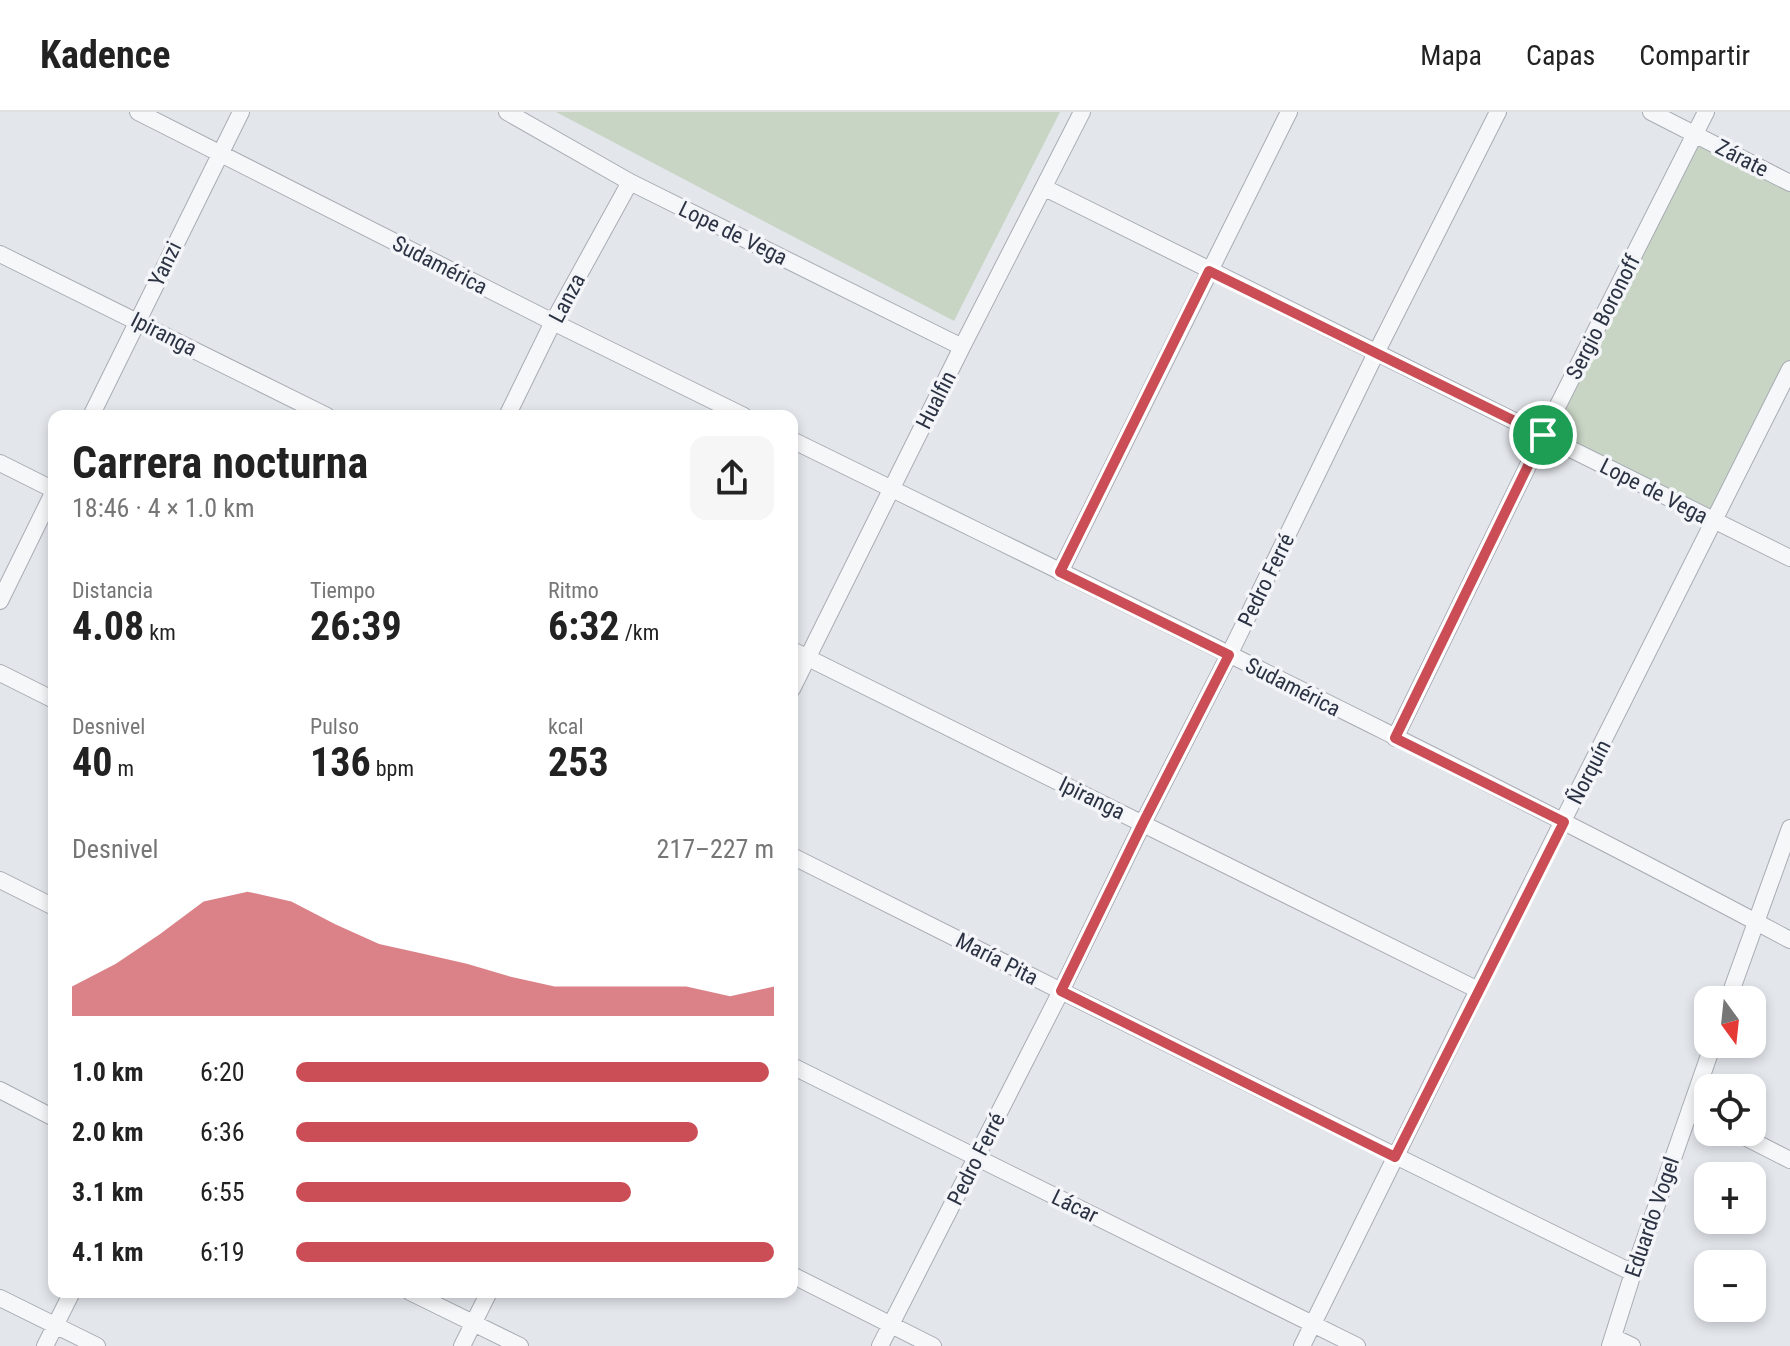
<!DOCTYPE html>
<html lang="es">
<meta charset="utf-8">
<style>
:root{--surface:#fff;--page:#f6f6f6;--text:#222;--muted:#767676;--line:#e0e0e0;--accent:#cb4e57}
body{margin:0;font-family:"Roboto Condensed",sans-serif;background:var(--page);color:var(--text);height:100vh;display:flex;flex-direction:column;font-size:30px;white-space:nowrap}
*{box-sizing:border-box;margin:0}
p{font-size:26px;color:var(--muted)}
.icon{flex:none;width:44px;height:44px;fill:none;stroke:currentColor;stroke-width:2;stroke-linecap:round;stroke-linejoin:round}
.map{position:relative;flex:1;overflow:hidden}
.details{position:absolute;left:48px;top:298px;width:750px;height:888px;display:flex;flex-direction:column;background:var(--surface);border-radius:16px;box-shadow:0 4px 12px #0003}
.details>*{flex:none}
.needle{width:52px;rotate:165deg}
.controls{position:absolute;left:1694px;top:874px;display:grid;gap:16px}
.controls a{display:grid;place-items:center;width:72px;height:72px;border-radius:16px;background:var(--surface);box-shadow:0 4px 12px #0003;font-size:40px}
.pin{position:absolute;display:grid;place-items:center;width:68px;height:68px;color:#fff;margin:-34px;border:4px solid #fff;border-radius:50%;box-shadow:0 2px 8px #0007}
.round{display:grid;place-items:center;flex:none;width:84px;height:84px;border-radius:16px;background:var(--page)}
.headline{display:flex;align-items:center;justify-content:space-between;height:136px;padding:0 24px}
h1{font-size:44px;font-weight:700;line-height:60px}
.figures{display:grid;grid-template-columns:repeat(3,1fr);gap:12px;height:136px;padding:8px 24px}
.figures div{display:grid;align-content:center}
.figures b{font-size:40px;font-weight:700}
.figures small{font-size:22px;font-weight:400}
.figures p{font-size:22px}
.chart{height:224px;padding:16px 24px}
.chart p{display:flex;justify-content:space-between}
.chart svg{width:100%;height:144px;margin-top:8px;fill:var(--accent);opacity:.7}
ul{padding:0 24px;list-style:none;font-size:26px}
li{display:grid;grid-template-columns:128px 96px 1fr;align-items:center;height:60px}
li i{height:20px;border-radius:10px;background:var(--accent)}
header{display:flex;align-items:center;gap:48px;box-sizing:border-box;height:112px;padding:0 40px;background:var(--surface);border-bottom:2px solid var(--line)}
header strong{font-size:38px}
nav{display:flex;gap:44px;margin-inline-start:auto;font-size:28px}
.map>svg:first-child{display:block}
.green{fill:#c8d5c5}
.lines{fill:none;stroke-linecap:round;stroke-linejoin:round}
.minor-casing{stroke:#a8acb5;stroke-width:18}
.minor{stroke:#f6f7f9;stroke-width:16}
.route-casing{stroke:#fff;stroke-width:16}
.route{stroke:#cb4e57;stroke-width:10}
.labels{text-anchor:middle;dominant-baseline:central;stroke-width:7;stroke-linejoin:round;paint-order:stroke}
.street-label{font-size:22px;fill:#2b3243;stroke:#f3f5f8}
</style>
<header>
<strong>Kadence</strong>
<nav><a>Mapa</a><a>Capas</a><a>Compartir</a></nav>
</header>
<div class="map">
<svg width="1790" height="1234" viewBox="0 0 1790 1234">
<rect width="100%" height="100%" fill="#e3e6eb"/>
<path class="green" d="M556 0H1060L954 209Z
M1695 22 1790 71V257L1714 410 1543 323Z"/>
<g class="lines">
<defs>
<path id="minor" d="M138 0 553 210 744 304
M507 0 630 70 962 235
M1651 0 1790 71
M1045 76 1790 446
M0 142 327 304
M91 304 241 0
M507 304 553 210 630 70
M792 328C1126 492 1462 653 1790 828
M0 351 54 378
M1060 460 1289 0
M0 489 54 379
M792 538 1478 878
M0 561 54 588
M792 577 962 235 1082 0
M1395 626 1543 323 1706 0
M792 744 1061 879 1633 1161
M0 768 54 795
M1728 888 1790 716
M792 954 1357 1234
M0 978 54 1006
M1690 997 1708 1006
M1735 1020 1790 1048
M792 1163 933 1234
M410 1180 520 1234
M0 1186 97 1234
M1613 1225 1632 1234
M45 1234 72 1180
M462 1234 489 1180
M880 1234 1061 879 1143 711 1229 543 1376 241 1498 0
M1302 1234 1478 878 1790 257
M1610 1234 1633 1161 1713 932"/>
</defs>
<use href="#minor" class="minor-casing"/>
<use href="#minor" class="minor"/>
</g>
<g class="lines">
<defs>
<path id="route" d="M1209 159 1543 323 1395 626 1564 710 1395 1045 1061 879 1143 711 1229 543 1060 460Z"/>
</defs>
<use href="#route" class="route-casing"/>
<use href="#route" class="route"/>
</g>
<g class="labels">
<g class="street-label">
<text transform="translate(1742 46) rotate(27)">Zárate</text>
<text transform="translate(733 121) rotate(26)">Lope de Vega</text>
<text transform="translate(165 152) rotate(-64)">Yanzi</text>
<text transform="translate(440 153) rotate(27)">Sudamérica</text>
<text transform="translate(567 186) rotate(-62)">Lanza</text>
<text transform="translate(1603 205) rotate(-63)">Sergio Boronoff</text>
<text transform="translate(164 222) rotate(27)">Ipiranga</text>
<text transform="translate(936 288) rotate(-63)">Hualfin</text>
<text transform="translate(1654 379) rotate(27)">Lope de Vega</text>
<text transform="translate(1266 468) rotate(-64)">Pedro Ferré</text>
<text transform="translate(1293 575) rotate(27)">Sudamérica</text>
<text transform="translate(1589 660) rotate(-63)">Ñorquín</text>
<text transform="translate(1092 686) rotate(26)">Ipiranga</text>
<text transform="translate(997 847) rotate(27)">María Pita</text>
<text transform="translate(976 1047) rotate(-63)">Pedro Ferré</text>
<text transform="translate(1075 1094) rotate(26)">Lácar</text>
<text transform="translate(1652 1105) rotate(-71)">Eduardo Vogel</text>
</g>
</g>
</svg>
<div class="controls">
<a><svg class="needle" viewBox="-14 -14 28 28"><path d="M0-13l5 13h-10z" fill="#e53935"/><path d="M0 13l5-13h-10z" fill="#767676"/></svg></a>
<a><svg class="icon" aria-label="locate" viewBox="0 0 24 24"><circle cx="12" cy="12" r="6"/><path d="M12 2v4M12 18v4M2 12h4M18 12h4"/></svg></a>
<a>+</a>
<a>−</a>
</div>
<div class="pin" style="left:1543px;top:323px;background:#1e9e55"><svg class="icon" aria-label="arrive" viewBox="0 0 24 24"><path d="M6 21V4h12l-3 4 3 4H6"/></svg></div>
<section class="details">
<div class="headline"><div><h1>Carrera nocturna</h1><p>18:46 · 4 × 1.0 km</p></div><a class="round"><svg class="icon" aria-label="share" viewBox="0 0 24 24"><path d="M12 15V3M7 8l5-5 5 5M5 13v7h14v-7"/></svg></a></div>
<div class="figures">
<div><p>Distancia</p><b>4.08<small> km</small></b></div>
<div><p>Tiempo</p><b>26:39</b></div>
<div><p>Ritmo</p><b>6:32<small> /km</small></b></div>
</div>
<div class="figures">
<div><p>Desnivel</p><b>40<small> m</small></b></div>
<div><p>Pulso</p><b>136<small> bpm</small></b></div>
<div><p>kcal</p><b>253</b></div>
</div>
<div class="chart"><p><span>Desnivel</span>217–227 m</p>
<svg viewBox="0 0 160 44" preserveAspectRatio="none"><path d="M0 44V35L10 28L20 19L30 9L40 6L50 9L60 16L70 22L80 25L90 28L100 32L110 35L120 35L130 35L140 35L150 38L160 35V44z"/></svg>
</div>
<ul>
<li><b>1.0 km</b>6:20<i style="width:99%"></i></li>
<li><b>2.0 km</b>6:36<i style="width:84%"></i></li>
<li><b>3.1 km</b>6:55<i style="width:70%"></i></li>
<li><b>4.1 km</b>6:19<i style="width:100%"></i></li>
</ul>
</section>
</div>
